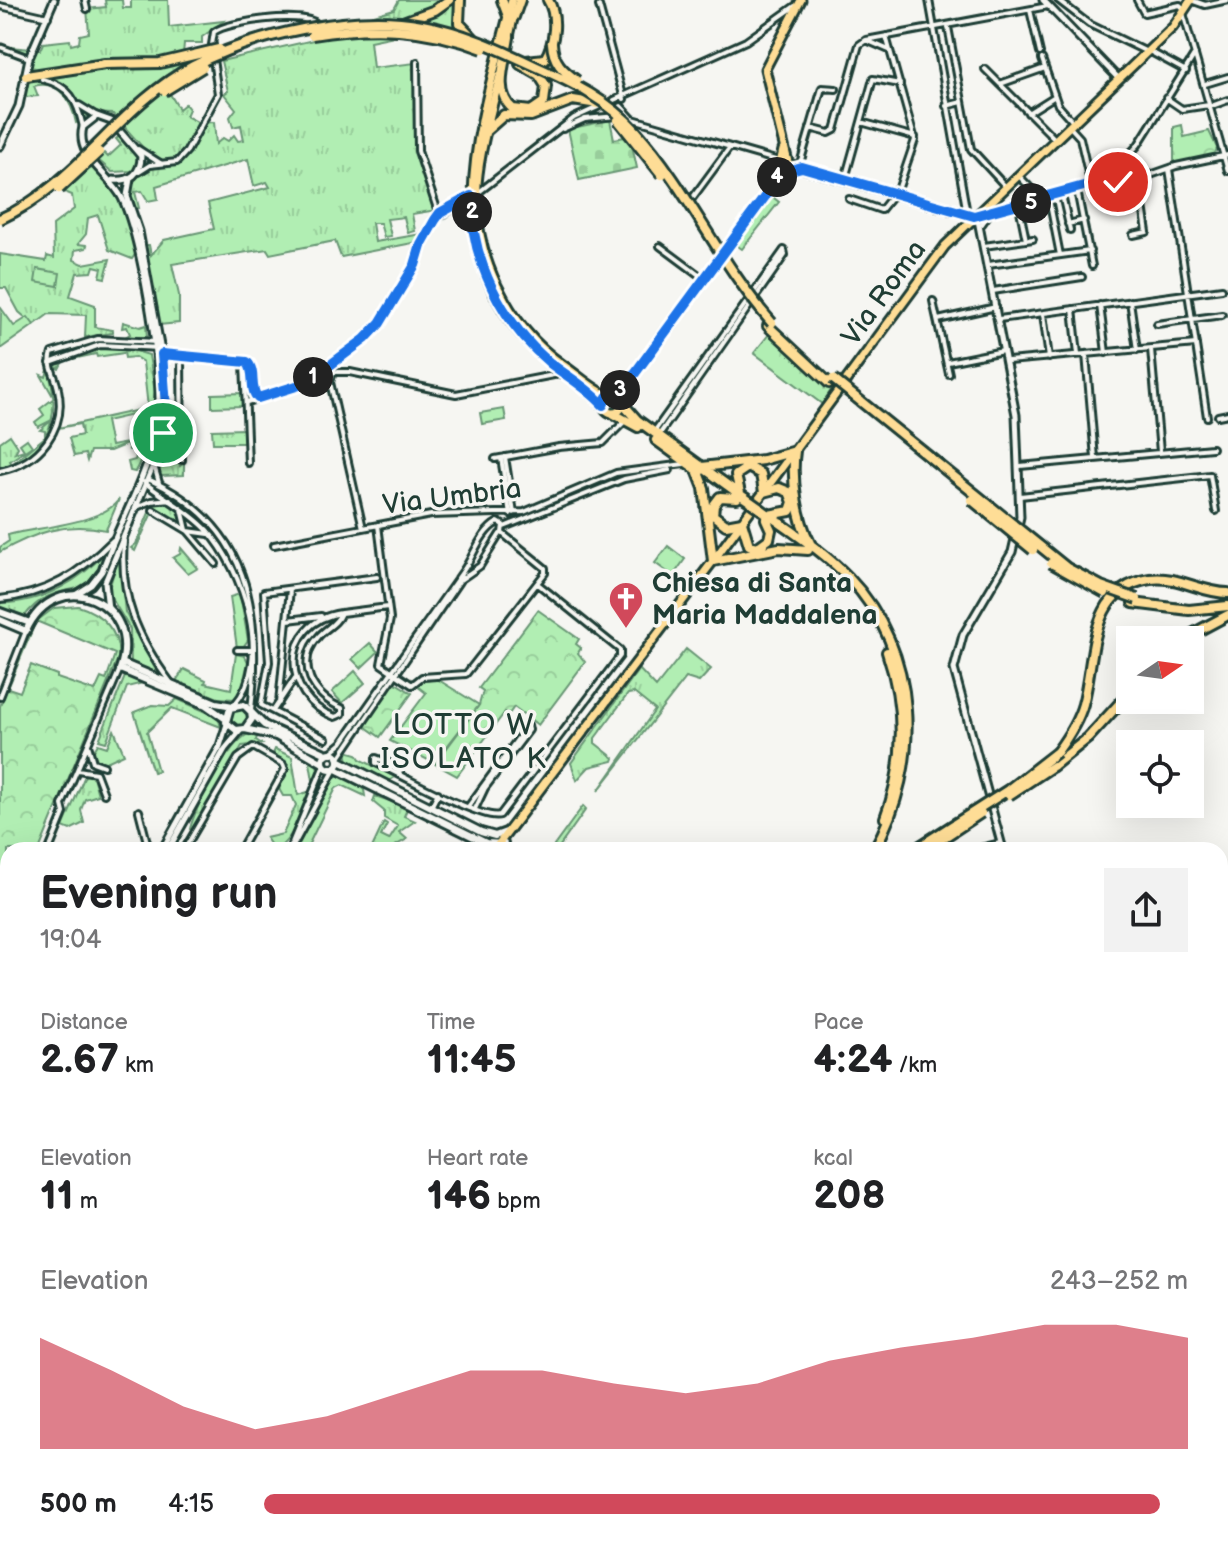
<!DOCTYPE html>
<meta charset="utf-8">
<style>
:root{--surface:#fff;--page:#f2f2f2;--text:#202124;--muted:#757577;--accent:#d1495b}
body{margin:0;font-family:"Balsamiq Sans",sans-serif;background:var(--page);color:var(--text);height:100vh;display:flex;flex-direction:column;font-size:30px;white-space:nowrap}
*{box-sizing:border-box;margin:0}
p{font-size:26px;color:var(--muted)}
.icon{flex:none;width:44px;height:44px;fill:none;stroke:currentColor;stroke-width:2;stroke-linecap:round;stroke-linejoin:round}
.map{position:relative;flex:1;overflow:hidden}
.details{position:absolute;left:0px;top:842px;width:1228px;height:710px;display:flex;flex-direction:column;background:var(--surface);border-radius:24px 24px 0 0;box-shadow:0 8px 32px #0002}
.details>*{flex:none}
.needle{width:52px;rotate:77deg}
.buttons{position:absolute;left:1116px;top:626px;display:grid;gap:16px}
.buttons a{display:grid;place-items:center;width:88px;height:88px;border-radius:0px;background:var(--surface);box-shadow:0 8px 32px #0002;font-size:40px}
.pin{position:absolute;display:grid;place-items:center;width:68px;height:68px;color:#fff;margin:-34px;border:4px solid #fff;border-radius:50%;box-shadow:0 2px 8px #0007}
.km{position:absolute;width:40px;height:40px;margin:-20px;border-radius:50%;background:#222;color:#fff;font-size:22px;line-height:40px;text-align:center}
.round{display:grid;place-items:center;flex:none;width:84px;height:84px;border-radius:0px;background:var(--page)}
.summary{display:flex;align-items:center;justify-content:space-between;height:136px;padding:0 40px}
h1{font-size:44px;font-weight:700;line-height:60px}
.figures{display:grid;grid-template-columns:repeat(3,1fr);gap:12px;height:136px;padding:8px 40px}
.figures div{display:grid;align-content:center}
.figures b{font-size:40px;font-weight:700}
.figures small{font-size:22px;font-weight:400}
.figures p{font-size:22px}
.chart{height:224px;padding:16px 40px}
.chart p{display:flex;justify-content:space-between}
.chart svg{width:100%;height:144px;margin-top:8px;fill:var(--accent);opacity:.7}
ul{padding:0 40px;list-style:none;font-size:26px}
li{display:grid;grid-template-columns:128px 96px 1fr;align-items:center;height:60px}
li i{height:20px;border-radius:10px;background:var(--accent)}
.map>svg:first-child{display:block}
.grass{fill:url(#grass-tufts);stroke:#689674;stroke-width:2}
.forest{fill:url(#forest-crowns);stroke:#689674;stroke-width:2;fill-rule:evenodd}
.cemetery{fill:url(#cemetery-stones);stroke:#689674;stroke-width:2}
.garden{fill:#b1eeb3;stroke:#689674;stroke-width:2}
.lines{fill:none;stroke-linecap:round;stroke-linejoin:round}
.minor-casing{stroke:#1f3d34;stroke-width:10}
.tertiary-casing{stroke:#1f3d34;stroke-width:11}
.secondary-casing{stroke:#1f3d34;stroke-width:12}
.primary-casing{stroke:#1f3d34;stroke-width:13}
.trunk-casing{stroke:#1f3d34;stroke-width:14}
.minor{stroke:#f6f6f2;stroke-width:4}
.tertiary{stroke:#f6f6f2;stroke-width:5}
.secondary{stroke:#f6f6f2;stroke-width:6}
.primary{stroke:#fedd96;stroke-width:7}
.trunk{stroke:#fedd96;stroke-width:8}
.trunk-bridge-casing{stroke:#1f3d34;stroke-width:14;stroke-linecap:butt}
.trunk-bridge{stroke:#fedd96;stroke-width:8}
.route-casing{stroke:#fff;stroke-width:16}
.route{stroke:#1a73e8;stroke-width:10}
.labels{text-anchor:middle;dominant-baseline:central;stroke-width:7;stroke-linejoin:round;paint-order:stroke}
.street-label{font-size:28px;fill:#1f3d34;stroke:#f6f6f2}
.poi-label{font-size:28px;font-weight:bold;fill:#1f3d34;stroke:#f6f6f2;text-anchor:start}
.neighbourhood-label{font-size:30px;letter-spacing:2px;fill:#1f3d34;stroke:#f6f6f2}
</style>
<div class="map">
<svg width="1228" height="1551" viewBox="0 0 1228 1551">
<defs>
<pattern id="grass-tufts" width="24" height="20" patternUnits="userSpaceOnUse" patternTransform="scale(2)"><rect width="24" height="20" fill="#b1eeb3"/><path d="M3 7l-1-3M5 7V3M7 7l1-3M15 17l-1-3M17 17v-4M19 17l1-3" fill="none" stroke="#98cd9b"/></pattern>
<pattern id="forest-crowns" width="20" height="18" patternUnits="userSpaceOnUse" patternTransform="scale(2)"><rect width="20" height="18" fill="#b1eeb3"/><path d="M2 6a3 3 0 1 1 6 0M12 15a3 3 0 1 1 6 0" fill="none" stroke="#98cd9b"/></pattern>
<pattern id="cemetery-stones" width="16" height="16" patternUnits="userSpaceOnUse" patternTransform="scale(2)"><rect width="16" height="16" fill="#b1eeb3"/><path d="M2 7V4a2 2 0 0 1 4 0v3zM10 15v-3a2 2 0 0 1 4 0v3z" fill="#98cd9b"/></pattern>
</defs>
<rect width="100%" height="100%" fill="#f6f6f2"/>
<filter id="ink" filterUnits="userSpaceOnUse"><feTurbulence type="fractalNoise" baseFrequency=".0125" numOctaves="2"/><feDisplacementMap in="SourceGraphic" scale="16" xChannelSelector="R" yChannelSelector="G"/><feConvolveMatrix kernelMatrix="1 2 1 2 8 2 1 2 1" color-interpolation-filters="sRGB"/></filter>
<g filter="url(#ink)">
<path class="grass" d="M105 0H122L123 8H131V0H168L169 27 224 21 202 37V43H184L183 55 196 57 161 79 179 109 185 104 189 109 186 116 199 123 214 122 216 144 223 138 228 141 234 135 238 141 244 140 241 125 233 127 230 117 236 109 224 94 228 91 221 61 353 31 404 34 370 41 373 68 415 63 417 152 437 210 412 214 415 231 408 233 404 217 387 219 391 236 384 237 380 223H372L375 242 422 234 423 241 341 257 335 241 270 254 267 249 172 264 179 295V323L159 325 144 245H149L151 255 164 240 214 229 208 203 270 187 267 182 254 186 248 159 156 186 158 199 148 201 142 191 135 192 139 208H133C122 180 144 169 166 165L154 160 113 114 92 113 76 123C72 102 59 79 34 86L38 96 25 97 28 82 45 73 44 69 29 71 30 61 1 46 40 50 43 43 70 40 71 45 79 43 80 35 89 33 87 9 106 7Z
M399 0H458L455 16 463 32 409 17 364 18 394 9Z
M121 135C131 145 144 157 133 171L112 172 97 159 104 153 108 157 121 145 116 139Z
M95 168 111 182 127 212 136 253 132 259 109 250 98 215 88 218 86 234 78 244 87 245 86 248 75 250 74 260 83 264 110 259 105 278 100 277 102 268 94 266 92 272 77 273 70 296 95 305V327L113 330V333L85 337 86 315 49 314 34 325 19 312 6 288H0V254L46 261 47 256 54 258 53 225 74 209 72 195 62 191 87 169Z
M123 322 140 327 146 325 147 337H125L130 334 127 327 122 328Z
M96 348 132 350 149 355 155 392 147 445 140 441 141 429 146 428 141 427V413L106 421 111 446 132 442 135 448 146 449 135 472 130 471 128 462 135 460 138 449 129 450 127 444 110 451H90L87 461 85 454 74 456 69 438 82 435 80 424 58 428 148 408 143 362 135 357 125 358 124 353 97 357 96 354 63 361 59 369 55 367 58 361Z
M48 370C62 414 49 458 0 468V442L10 435 18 447 15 453 24 450 20 444 27 439 32 446 10 461 12 464 45 437V431L40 430 52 420 38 427 35 422 44 415 40 409 54 398 41 375 46 377Z
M243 393V406L212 407V394Z
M174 410 170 426 175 421 178 424 170 438 171 443 174 440 173 461 163 458 164 453 165 458 168 449H172L171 445 169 446V434L163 445Z
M244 429V443H213L212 430Z
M158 459 159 471 162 461 179 463 180 466 184 463V475L161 476 164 485 159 478Z
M119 499 106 530C66 521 34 533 0 552V547L9 541 8 535C37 527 103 524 119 499Z
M153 503H167L180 510 183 524 154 508 135 551 131 548 136 544Z
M181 548 198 568 188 574 173 558 180 554Z
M108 549C104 558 101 571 94 579 80 596 50 582 24 617L0 607V603C42 603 81 581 108 549Z
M119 555 125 612 159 676 131 663 130 629 108 592Z
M240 594 248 640 243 647 237 648 230 597Z
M686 649 711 669 699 682 686 678 598 791 655 710 634 693 628 694 595 738V743L614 758 613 761 589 767 577 780 571 763 639 669 656 687Z
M236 654 245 656 248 662 242 688 235 699 218 698 176 681 184 669 206 680 205 683 231 689Z
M126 674 143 683 127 687 106 742 99 740Z
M177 699 218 717 221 727 172 708 147 732 158 771 153 772 134 712 152 705 169 706Z
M229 717a10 10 0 1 1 20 0a10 10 0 1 1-20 0Z
M114 730 124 754 100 765 93 752 98 744 107 747Z
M253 732 258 734 256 740 262 744 242 746 193 831 190 829C195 807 229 738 253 732Z
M275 749 292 757 298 795 311 791 314 786 309 757 317 764C322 783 295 835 279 848H273L266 838 283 834 296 805 292 796H283L279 789 287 768 273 754Z
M346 751 357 754 360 759 395 777 387 782 348 762Z
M86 773 93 776 98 795 85 799 81 810 84 823 70 830 63 827Z
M340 774 350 777 364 790 365 796 342 785 336 788 306 850H295L329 780Z
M375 796 408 807 404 816 415 821 399 832 407 839 388 850H371L384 822 387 824 381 836 389 840 398 826 384 818V811L373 802Z
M583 806 586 809 557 850H551Z
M1228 1340V1388L1220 1391V1343Z
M274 1544H439V1551H266Z"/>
<path class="forest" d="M1182 125 1184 137 1209 131 1217 148 1214 157 1174 163V127Z
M770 195 779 202 742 249 735 244Z
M770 333 831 390 822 404 754 353Z
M78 606C102 613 121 633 118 658L39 850H8V927L0 947V706L34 623 54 608ZM36 621 115 654 106 680 101 678 95 691 57 678V675L31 665 20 692 8 688Z
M538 610 579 639 576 644 581 648 578 653 585 662 538 725 514 707 509 714 505 712 457 776 435 764 479 705 483 691 479 688Z
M394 682 412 693 380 737 363 725Z
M8 1041V1095L0 1099V1062Z"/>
<path class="cemetery" d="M610 120 614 139 630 136 637 168 579 180 568 129Z"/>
<path class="garden" d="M37 269 60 273 58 286 35 282Z
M1 308 14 326 28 317 34 325 0 349Z
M504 409 506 420 482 424 480 413Z
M668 546 685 559 673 576 655 563Z
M370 643 378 652 361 668 352 659Z
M355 671 365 683 342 703 332 692Z
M437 679 479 705 434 763 390 741 426 693 417 686 419 682Z"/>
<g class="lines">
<defs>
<path id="minor" d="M85 0 87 9
M929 0 966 208
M1058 0 1089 24 1147 52
M1137 0 1144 13 1180 5 1183 8
M1191 0 1205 5 1228 0
M0 6 48 17
M599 6 624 99
M1030 10 1040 53
M1183 13 1228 171
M948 27 971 149 1006 187
M886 36 915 140 897 193
M866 40 1048 6
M866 40 889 50
M0 47 29 58
M211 51 214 32C229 21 300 12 316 23
M1151 52 1186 71
M1042 59 1058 105 1074 123
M417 62 418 151 439 215
M985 69 1056 140
M42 79C70 86 77 100 83 127
M1000 84 1045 68
M1205 84 1228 77
M1166 98 1182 109 1209 105
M614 100 746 41 795 6
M79 105 97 116
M621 106 631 117
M946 106 962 102
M1209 107 1228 100
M1028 113 1055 96
M626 117 779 161
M861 122 915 137
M1070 127 1080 138 1091 186
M810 128 829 133 835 130 859 45 866 40
M563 129 585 119 617 116
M138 149 160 163
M799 167 822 88 836 89
M1169 169 1207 417
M139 172 150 165 177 162 187 151 218 94 213 59
M1019 176 1042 200
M845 179 873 79 900 84
M1106 181 1139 179 1176 166 1228 155
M1077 190 1092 266
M479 192 574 118 598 107
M1062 195 1070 230
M849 199 881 210 893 195
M1049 199 1060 255
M691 200 730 147
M1019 206 1026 240
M979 215 1103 183 1138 145 1195 54
M982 224 989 214
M1068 224 1084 220
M1133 235 1147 232 1139 179
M660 246 703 278
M984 246 1033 239
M988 265 1090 251
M993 291 1082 277
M933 301 949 374
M1130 301 1137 350
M1100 305 1106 353
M1073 309 1078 354
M1043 314 1049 358
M999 319 1222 289
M938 320 996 307
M1157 324 1222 315
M1151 349 1160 452
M162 354 247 362C257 372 248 388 258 398
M1086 354 1095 458
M181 357 182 460
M1008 361 1196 344
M244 362 248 463
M948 362 1003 351
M50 363 100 345 160 348
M609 396 625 386
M247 402 306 383 365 339 380 323 415 265 421 245 435 220 471 196
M622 403 627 384 783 172
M1218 416 1228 414
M654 432 784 250
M659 435 785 255 784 250
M505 457 514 513
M501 458 510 514
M495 459 559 447 603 443 625 421
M154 465 159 483
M1020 466 1212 448
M0 471C39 463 67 429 58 389 56 376 47 366 52 353L98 339 157 342
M148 479C250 525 262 611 251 710
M144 482C165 499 188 510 207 530 243 569 274 661 234 705
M1020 496 1210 475 1216 511
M137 507 151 501 170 499
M182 509 187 530
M153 510 188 531 216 564
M378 525 390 619 381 664 412 685 422 677 466 674 545 573V568L502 533
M504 527 624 479 670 470
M363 528 330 382 333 372H350L456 394 564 373
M188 531 209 534
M124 541C119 597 138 639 171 683
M274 545 431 515 524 512 616 473 684 464
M0 599C48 594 79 574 113 540
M341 613C336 625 327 627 319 636 294 663 313 697 342 708V714L335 717C280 697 280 622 341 613L388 607
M288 620 321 616
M237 650H251
M0 697 26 631
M279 703 290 589
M273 711 295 678
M326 739 261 705 269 662 264 592 377 577
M88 745 93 762 104 766
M330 753 342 743C382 685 423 628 463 571 475 554 480 532 498 522L503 525 502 533
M339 758 460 580 480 566 500 534
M78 770 96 773 104 794
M400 774 397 766 376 758V763C398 773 482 821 500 815L620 656V650L538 584
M431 807 438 793
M468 807 528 725 529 730 485 788 475 809
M139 811 149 850
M49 850 64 813 62 805 120 669
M184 850 238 758 253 747 283 764 285 769 240 850
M289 850 324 765
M291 850 335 769
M972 850 1000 843
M1220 956 1228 985
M0 969 8 950
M0 1022 8 1020
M1220 1084 1228 1118
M0 1102 8 1098
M0 1119 8 1116
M0 1147 8 1131
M0 1250 8 1253
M0 1282 8 1254
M1222 1423 1228 1435
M0 1424 8 1429
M1220 1460 1228 1474
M555 1544 558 1551
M587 1544 591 1551
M655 1544 658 1551
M723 1544 727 1551
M812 1544 815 1551
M875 1544 878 1551
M1003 1544V1551
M1085 1544 1088 1551
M1112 1544 1115 1551
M1157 1544 1160 1551
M918 1546 923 1544
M12 1551 18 1544
M92 1551 95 1544
M143 1551 147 1544
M189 1551 193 1544
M756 1551 766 1544
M827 1551 847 1544
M1183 1551 1197 1544"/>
<path id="tertiary" d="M1043 0 1119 79
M0 146 19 106 29 58 54 0
M977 215 1016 415 1020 517 1012 552 963 635 954 669 1003 850
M75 595 91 585 102 571C121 517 158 461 159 403 160 357 141 238 122 198 110 174 75 157 83 127L97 116 111 121 141 156C141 174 130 182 113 180
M108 609 105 582 155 461 166 406 165 373 139 231 127 196 130 179
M162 850 220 746 227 724
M168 850 225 749 241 730
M0 1217 8 1197
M0 1233 8 1213
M1203 1544 1206 1551"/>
<path id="secondary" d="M0 612 30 623
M0 620 26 631C57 563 144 602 120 669L206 705 226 719
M122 663 216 703 233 706
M251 712 252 719 245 729 236 730 226 722 230 708 244 705 264 725 327 754
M245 729 276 736 323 763
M323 761a8 8 0 1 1 16 0a8 8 0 1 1-16 0Z
M340 761 481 832 495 836 506 832
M336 769 486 843 504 844
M1220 912 1228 908
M545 1551 550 1544"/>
<path id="primary" d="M512 0C485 112 436 233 520 333 544 362 579 377 603 405
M508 41 514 14
M500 76C491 112 480 148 477 184 472 253 507 326 563 365 578 375 593 390 609 396
M783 150 779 168 788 170
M788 162 765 69 801 0
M789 164 974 216
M604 404a9 9 0 1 1 18 0a9 9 0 1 1-18 0Z
M494 850 713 561 945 246 1173 27 1191 0
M0 1483 8 1485
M115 1544 128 1551"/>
<path id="trunk" d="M460 0 459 23 475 40
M502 0 508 16
M514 17 520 0
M400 23 435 10 449 0
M509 37C506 60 492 92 513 109L531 111 544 102 546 86 539 75 520 64
M526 61 545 59C555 43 558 16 548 0
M26 76 105 64
M487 130 504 115 531 116 573 100 598 104
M768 326 829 383
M622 403 637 420 745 498
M614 414 638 427
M656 440 700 472
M702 467 763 460 795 451C791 478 797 519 810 543
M697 470 704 488 713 561 779 548 808 550
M740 493 736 475 748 467 761 474 764 492 779 488 789 492 793 502 790 511 769 515
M737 498 720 497 714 505 713 515 726 525 742 522 749 545 758 547 769 539 771 530 766 519
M762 510C791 531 823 551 848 577 920 652 922 764 874 850
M1133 603 1189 610 1228 606
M1181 640 1228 615
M1057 752C1068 737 1078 722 1083 704 1096 657 1087 589 1150 579 1178 575 1201 593 1228 593
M1053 766 1088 738 1130 692
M885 818C906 762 906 708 887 652
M477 1551 481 1544
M485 1551 489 1544
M497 1551 502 1544"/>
</defs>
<use href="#minor" class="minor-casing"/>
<use href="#tertiary" class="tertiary-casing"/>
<use href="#secondary" class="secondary-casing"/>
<use href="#primary" class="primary-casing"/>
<use href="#trunk" class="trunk-casing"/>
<use href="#minor" class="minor"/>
<use href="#tertiary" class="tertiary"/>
<use href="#secondary" class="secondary"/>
<use href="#primary" class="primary"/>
<use href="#trunk" class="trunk"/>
<defs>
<path id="trunk-bridge" d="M312 35C372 25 426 27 483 49
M552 43C553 62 562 70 577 81
M105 64 160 63 219 49
M164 91 203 67
M618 120 662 175
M59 189 99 152
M0 219C78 184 119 105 193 66 254 34 353 12 422 25 462 32 499 49 535 66 573 83 608 100 636 131 688 189 720 264 772 323
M833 379 1067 568 1101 586 1137 599
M745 498 762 510
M972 500 1033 550
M1051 563 1105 593
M1009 795 1053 766
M914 850 1008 790 1057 752
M925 850 981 813"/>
</defs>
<use href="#trunk-bridge" class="trunk-bridge-casing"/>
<use href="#trunk-bridge" class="trunk-bridge"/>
</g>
</g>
<g class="lines" filter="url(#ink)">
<defs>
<path id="route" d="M163 433 166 406 162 354 247 362C257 372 248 388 258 398L306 383 365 339 380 323 415 265 421 245 435 220 440 213 471 196C470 259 502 323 550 363 568 377 588 388 603 405L607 397 627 384 783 172 802 167 974 216 1102 181 1118 182"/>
</defs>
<use href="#route" class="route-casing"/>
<use href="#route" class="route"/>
</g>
<defs>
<symbol id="church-pin" viewBox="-11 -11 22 30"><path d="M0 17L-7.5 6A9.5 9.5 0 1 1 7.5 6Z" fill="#d1495b" stroke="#f6f6f2"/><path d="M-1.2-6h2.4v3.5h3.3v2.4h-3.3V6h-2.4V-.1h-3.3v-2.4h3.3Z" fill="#fff"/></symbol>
</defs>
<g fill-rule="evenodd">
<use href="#church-pin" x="606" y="579" width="40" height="54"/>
</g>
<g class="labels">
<g class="street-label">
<text transform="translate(884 293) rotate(-54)">Via Roma</text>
<text transform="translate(452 497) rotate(-7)">Via Umbria</text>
</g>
<g class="poi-label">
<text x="652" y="583">Chiesa di Santa<tspan x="652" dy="32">Maria Maddalena</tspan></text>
</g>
<g class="neighbourhood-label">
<text x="464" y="725">LOTTO W<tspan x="464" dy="34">ISOLATO K</tspan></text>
</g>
</g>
</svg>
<div class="buttons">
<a><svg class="needle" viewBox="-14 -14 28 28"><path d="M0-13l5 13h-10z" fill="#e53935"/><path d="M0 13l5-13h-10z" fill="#757577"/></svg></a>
<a><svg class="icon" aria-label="locate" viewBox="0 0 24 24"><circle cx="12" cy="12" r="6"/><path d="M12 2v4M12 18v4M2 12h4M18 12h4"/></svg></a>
</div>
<div class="pin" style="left:163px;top:433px;background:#1e9e55"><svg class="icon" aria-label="arrive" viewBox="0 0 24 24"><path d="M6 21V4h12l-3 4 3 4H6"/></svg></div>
<div class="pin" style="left:1118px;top:182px;background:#d93025"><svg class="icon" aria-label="check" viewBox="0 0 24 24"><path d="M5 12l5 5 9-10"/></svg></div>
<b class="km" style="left:313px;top:377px">1</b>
<b class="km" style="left:472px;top:212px">2</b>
<b class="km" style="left:620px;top:390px">3</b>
<b class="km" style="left:777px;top:177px">4</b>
<b class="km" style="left:1031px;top:203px">5</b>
<section class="details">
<div class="summary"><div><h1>Evening run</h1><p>19:04</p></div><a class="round"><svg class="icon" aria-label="share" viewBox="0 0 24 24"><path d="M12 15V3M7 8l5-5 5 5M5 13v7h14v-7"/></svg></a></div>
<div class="figures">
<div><p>Distance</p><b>2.67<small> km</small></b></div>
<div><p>Time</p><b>11:45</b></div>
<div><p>Pace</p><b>4:24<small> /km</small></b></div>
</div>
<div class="figures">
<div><p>Elevation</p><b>11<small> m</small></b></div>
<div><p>Heart rate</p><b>146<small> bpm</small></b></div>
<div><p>kcal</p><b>208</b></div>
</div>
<div class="chart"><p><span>Elevation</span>243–252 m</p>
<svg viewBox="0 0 160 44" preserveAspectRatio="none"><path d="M0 44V10L10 20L20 31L30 38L40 34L50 27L60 20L70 20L80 24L90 27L100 24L110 17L120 13L130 10L140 6L150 6L160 10V44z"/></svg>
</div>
<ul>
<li><b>500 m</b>4:15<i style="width:97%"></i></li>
</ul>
</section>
</div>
